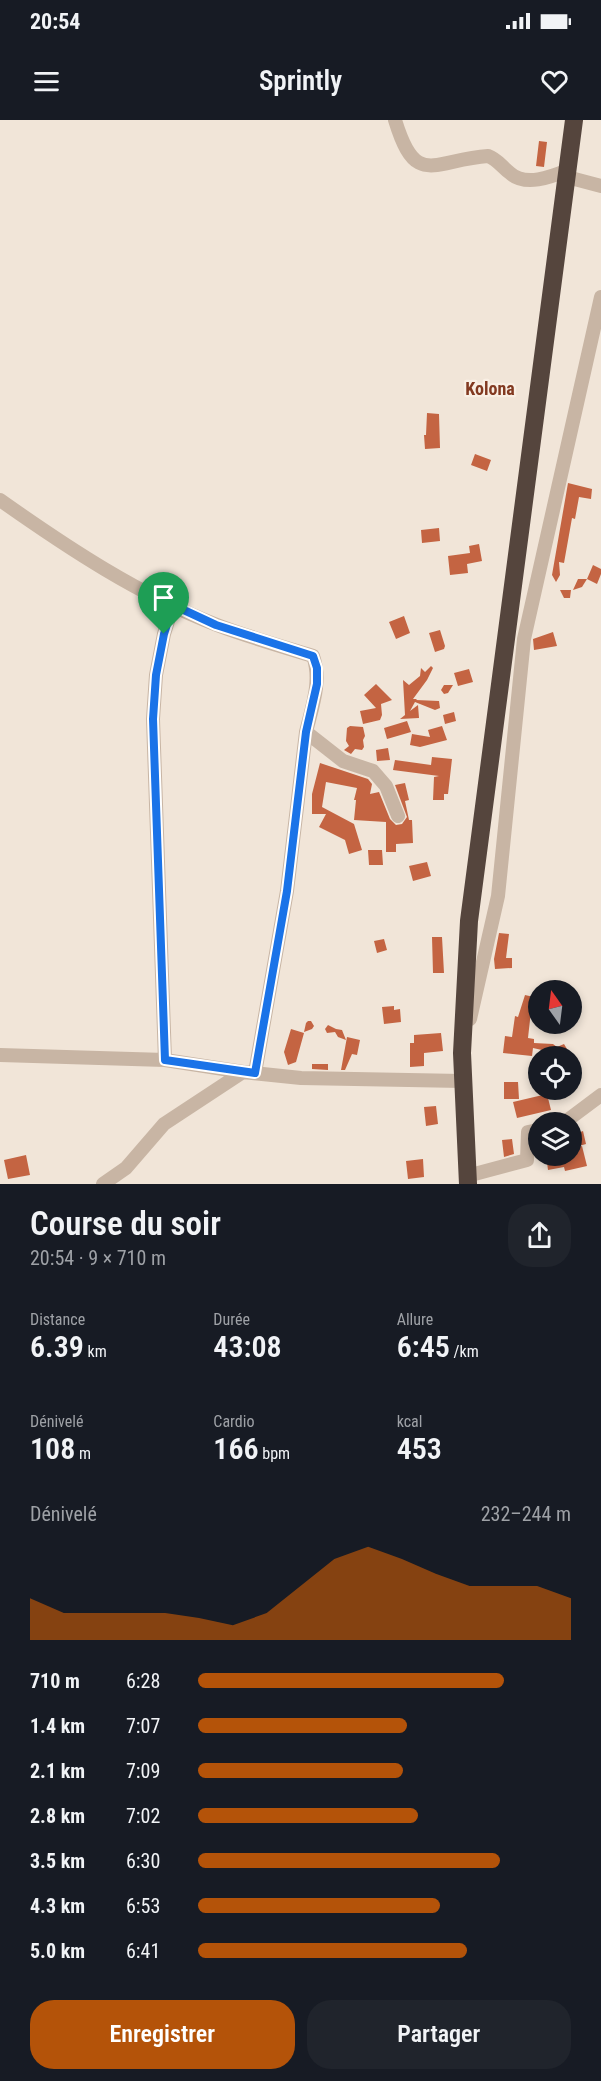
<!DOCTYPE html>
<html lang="fr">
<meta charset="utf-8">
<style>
:root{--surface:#171b24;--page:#20242c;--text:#f1f3f6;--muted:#9ea1a6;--accent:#b45309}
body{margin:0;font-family:"Roboto Condensed",sans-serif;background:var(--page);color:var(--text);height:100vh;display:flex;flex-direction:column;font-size:22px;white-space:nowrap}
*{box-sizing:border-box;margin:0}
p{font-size:20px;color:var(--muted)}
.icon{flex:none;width:33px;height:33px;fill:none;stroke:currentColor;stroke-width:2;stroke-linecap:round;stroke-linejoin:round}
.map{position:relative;height:1064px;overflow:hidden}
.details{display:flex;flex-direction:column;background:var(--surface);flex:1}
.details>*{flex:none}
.needle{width:39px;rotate:346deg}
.buttons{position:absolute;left:528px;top:860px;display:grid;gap:12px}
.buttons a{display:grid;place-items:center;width:54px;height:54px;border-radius:50%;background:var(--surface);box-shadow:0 3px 9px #0003;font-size:30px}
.pin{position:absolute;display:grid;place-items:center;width:51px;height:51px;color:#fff;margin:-62px -26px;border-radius:50% 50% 50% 0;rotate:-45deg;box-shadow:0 0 6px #0007}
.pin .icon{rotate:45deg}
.round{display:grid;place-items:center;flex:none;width:63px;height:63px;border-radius:24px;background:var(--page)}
.overview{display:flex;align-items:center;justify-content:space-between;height:102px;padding:0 30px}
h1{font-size:33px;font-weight:600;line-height:45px}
.stats{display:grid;grid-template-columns:repeat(3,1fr);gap:9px;height:102px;padding:6px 30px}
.stats div{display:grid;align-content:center}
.stats b{font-size:30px;font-weight:600}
.stats small{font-size:16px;font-weight:400}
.stats p{font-size:16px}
.chart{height:168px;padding:12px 30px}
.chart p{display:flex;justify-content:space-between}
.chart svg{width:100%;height:108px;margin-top:6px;fill:var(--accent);opacity:.7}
.primary-button{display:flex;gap:12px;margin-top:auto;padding:12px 30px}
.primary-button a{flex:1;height:69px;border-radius:24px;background:var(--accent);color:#fff;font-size:24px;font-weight:600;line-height:69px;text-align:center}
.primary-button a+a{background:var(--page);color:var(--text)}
ul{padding:0 30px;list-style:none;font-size:20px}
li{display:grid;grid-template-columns:96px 72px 1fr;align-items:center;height:45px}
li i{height:15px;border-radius:8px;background:var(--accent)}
.status{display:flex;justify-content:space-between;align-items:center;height:42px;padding:0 30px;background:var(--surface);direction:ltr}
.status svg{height:16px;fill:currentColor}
header{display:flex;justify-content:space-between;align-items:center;height:78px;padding:0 30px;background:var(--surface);font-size:27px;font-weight:600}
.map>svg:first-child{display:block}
.building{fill:#c46442}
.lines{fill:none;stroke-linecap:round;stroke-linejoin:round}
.minor{stroke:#c8b5a4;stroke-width:14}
.highway{stroke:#55453d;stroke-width:18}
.route-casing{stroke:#fff;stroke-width:12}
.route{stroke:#1a73e8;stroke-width:8}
.labels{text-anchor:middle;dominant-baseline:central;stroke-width:4.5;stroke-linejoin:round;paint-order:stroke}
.quarter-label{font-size:18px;font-weight:bold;fill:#823920;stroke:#f9efe4}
</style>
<div class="status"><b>20:54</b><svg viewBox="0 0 49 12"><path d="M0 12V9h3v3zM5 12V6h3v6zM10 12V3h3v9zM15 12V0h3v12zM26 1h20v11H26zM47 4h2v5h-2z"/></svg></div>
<header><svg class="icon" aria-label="menu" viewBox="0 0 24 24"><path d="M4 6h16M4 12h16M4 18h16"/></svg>Sprintly<svg class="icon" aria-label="heart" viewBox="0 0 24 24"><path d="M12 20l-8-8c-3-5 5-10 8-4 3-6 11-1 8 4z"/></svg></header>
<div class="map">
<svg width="601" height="1064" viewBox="0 0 601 1064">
<rect width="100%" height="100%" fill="#f1e5d8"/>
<path class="building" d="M539 21 547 22 544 47 536 46Z
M427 293 439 294 440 328 425 329 424 315H426Z
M475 334 491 340 487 351 471 345Z
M568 363 592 369 591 379 579 377 575 399 572 398 564 443 559 442 560 455 556 462 552 455Z
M439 408 440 421 422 423 421 410Z
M479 424 482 441 467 444 468 453 450 455 448 436 470 433 469 426Z
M593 445 601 449V454L597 464 587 459Z
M578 459H587L582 467 573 470Z
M560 470H571L570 478H564Z
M404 496 410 513 396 519 389 502Z
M440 510 445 526 444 529 435 532 429 513Z
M553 512 557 526 534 530 533 519Z
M431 546 433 548 427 560 413 579H417L416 580 439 581 440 588 435 590 415 582 410 591 418 585 419 598 400 599 405 595 403 560 409 565 420 556 421 548 425 552Z
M469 549 473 562 458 566 454 553Z
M376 564 392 580 381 584 382 595 380 600 363 604 360 591 376 588 364 575Z
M444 565H453L448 573 444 574 441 570Z
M454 592 456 601 445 604 443 595Z
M407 601 411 612 387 619 384 608Z
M350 606 363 607 365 616 363 620 364 627 362 630 355 629 351 634 344 630 349 626 346 621 347 608Z
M442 606 447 620 420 627 410 625 412 614 430 617 428 610Z
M388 628 390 640 377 641 376 630Z
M432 637 452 639 448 674H444V680H433L434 657 439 656 393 650 395 640 431 645Z
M320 643 368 659 372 664 370 674 379 672 390 699 396 705 402 704 407 697 395 665 405 663 409 680 405 681 409 700H412L413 723 396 724V732H386V702L354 700 356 680H354L357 668 326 662 322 687 354 704 362 730 349 734 345 720 319 707 326 694H312V674Z
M368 730H382L383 745H369Z
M427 742 431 756 413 761 409 746Z
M499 813 509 814 506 838H512V848L495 849 494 839Z
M432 817H442L444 853H433Z
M384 819 387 830 377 833 374 821Z
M525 875 538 878 535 892 531 891 528 918 534 919V923L553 924 557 927 564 924 567 929 565 932 562 933 556 931 551 932 533 928 532 936 503 933 505 916 512 917 515 896 518 897Z
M394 886V890L400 889 401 902 384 904 382 887Z
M308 901H311L314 906 312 909 304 912 306 903Z
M328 905 336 909 342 910 346 920 338 917 335 912 327 913 325 909Z
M291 909 304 913 296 942 288 945 284 932Z
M441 913 443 931 424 933V946L410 947V923H414V915Z
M347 917 360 920 357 935 352 934 345 950H341Z
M312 944H328V950L312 949Z
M504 962H518L519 979H504Z
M547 974 551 990 517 998 513 982Z
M436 986 438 1004 426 1006 424 987Z
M583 1011 586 1024 579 1026 575 1014Z
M512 1019 514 1034 504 1037 502 1020Z
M582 1026 587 1046 565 1051 564 1047 548 1050 546 1035H572V1029Z
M26 1035 30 1055 8 1059 4 1040Z
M423 1039 424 1057 408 1059 406 1041Z"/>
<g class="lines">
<path class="minor" d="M395 0C416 69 433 40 488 36 497 39 502 47 510 53 525 67 551 57 568 50
M567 57 601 66
M0 380C68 428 139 475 217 505 248 517 281 526 313 536 322 561 312 587 306 612L343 641 373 651 386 666 398 696
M470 899 498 776 524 519 601 177
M0 935 165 940 243 952 301 958 462 961
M165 940 153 599 156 555 164 514 173 485
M255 953 287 771 306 612
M565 1002 601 975
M467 1056 527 1040 528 1012 538 1010
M103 1064 126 1048 164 1004 243 952"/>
<path class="highway" d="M468 1064 462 933 469 801 574 0"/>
</g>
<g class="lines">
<defs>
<path id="route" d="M173 485 216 505 313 536 317 548V564L306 612 287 771 255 953 165 940 153 599 156 555 164 514Z"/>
</defs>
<use href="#route" class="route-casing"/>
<use href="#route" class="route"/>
</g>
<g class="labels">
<g class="quarter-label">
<text x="490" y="268">Kolona</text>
</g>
</g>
</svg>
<div class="buttons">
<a><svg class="needle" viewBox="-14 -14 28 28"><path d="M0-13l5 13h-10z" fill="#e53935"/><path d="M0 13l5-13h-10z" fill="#9ea1a6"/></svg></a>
<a><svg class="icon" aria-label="locate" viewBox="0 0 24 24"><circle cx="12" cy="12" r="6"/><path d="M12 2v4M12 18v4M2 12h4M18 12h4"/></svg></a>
<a><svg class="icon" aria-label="layers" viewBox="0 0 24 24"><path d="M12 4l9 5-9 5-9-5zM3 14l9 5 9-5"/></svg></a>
</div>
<div class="pin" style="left:164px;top:514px;background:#1e9e55"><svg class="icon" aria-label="arrive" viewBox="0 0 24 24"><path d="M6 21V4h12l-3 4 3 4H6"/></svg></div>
</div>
<section class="details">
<div class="overview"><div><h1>Course du soir</h1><p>20:54 · 9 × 710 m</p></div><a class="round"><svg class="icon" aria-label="share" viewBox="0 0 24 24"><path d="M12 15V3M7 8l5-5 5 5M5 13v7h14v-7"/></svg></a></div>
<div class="stats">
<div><p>Distance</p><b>6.39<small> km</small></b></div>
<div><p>Durée</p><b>43:08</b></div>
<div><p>Allure</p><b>6:45<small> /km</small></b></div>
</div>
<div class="stats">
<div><p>Dénivelé</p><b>108<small> m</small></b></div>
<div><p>Cardio</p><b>166<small> bpm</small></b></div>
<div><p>kcal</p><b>453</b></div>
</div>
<div class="chart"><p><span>Dénivelé</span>232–244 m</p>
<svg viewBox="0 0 160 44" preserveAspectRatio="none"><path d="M0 44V27L10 33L20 33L30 33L40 33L50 35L60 38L70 33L80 22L90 11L100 6L110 11L120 17L130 22L140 22L150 22L160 27V44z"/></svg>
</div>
<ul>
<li><b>710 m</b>6:28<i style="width:82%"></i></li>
<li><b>1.4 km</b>7:07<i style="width:56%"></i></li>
<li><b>2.1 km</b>7:09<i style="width:55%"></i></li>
<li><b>2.8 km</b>7:02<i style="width:59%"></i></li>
<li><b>3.5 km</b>6:30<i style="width:81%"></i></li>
<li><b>4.3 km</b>6:53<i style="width:65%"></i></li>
<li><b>5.0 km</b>6:41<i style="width:72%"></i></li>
</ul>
<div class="primary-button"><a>Enregistrer</a><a>Partager</a></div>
</section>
